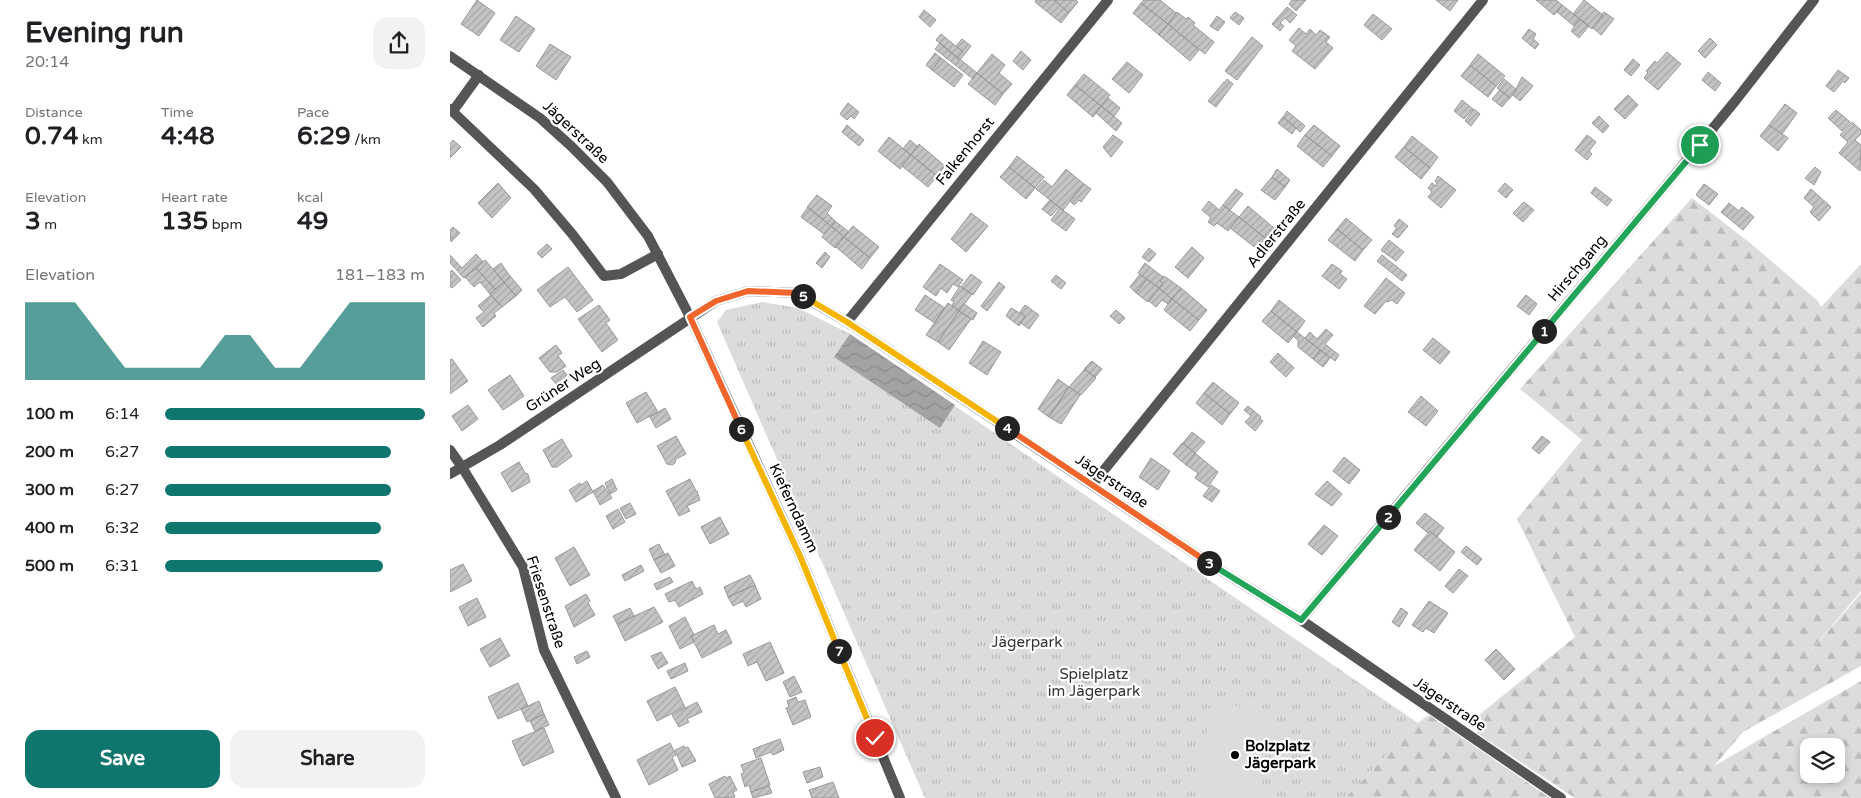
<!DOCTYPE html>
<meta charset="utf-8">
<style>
:root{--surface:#fff;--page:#f2f2f2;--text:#202124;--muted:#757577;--accent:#0f766e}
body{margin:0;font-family:"Varela Round",sans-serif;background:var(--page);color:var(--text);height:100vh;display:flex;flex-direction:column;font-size:19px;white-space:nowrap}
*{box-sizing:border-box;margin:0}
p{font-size:16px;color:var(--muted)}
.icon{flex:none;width:28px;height:28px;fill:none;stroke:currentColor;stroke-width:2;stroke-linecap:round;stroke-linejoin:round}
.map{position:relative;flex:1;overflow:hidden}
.sheet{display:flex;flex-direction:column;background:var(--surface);width:450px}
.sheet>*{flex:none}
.controls{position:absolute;left:1350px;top:738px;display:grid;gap:10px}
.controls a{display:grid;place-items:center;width:45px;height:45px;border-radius:10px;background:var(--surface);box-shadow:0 2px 8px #0003;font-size:25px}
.pin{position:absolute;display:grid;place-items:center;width:42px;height:42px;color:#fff;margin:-21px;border:2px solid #fff;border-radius:50%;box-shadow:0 1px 5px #0007}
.km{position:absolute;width:25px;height:25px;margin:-12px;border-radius:50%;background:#222;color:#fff;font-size:14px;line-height:25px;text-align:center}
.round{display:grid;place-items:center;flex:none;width:52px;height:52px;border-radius:15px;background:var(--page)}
.summary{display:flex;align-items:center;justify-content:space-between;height:85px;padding:0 25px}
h1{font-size:28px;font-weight:800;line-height:38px}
.figures{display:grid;grid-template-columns:repeat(3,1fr);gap:8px;height:85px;padding:5px 25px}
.figures div{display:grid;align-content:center}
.figures b{font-size:25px;font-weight:800}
.figures small{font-size:14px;font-weight:400}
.figures p{font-size:14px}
.chart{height:140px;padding:10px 25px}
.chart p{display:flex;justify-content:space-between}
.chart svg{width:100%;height:90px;margin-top:5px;fill:var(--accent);opacity:.7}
.button{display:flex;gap:10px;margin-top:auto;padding:10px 25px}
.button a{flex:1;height:58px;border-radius:15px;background:var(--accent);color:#fff;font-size:20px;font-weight:800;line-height:58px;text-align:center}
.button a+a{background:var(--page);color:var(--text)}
ul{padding:0 25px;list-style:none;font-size:16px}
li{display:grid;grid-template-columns:80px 60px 1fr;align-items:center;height:38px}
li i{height:12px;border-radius:6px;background:var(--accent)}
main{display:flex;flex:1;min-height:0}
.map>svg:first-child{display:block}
.forest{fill:url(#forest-firs);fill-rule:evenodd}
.park{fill:url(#park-tufts)}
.pitch{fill:#dcdcdc}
.water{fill:url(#water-waves)}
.building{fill:url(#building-hatch);stroke:#999}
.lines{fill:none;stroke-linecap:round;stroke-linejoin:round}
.minor{stroke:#555;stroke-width:10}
.tertiary{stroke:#555;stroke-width:10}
.split-1-casing{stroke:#fff;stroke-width:10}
.split-2-casing{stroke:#fff;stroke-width:10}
.split-3-casing{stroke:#fff;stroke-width:10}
.split-4-casing{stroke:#fff;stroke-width:10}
.split-5-casing{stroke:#fff;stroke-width:10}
.split-6-casing{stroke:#fff;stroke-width:10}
.split-7-casing{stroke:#fff;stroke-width:10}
.split-8-casing{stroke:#fff;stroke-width:10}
.split-1{stroke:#22a559;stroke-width:6}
.split-2{stroke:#22a559;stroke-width:6}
.split-3{stroke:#22a559;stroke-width:6}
.split-4{stroke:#f0652b;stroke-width:6}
.split-5{stroke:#f5b400;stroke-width:6}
.split-6{stroke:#f0652b;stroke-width:6}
.split-7{stroke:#f5b400;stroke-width:6}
.split-8{stroke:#f5b400;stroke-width:6}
.poi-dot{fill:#000;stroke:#fff;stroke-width:2}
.labels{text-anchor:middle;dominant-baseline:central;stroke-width:4.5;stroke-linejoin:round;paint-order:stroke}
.street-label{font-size:15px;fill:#000;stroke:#fff}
.park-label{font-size:15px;fill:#333;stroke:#fff}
.poi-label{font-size:15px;font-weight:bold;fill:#000;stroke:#fff;text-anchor:start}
</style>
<main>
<section class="sheet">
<div class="summary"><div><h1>Evening run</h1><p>20:14</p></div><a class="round"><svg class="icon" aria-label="share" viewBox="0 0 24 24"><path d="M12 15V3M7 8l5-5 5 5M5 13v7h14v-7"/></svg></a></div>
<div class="figures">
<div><p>Distance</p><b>0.74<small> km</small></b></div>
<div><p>Time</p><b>4:48</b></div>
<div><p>Pace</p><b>6:29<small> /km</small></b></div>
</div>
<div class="figures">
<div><p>Elevation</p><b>3<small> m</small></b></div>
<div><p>Heart rate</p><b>135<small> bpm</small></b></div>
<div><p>kcal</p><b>49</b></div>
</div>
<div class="chart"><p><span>Elevation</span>181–183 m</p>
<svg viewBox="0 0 160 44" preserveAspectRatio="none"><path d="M0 44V6L10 6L20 6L30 22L40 38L50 38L60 38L70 38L80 22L90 22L100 38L110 38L120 22L130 6L140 6L150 6L160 6V44z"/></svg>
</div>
<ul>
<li><b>100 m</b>6:14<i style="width:100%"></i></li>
<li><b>200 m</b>6:27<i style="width:87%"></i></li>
<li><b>300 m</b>6:27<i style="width:87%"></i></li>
<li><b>400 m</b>6:32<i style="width:83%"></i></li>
<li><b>500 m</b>6:31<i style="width:84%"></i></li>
</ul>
<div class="button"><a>Save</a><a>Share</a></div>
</section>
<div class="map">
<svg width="1411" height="798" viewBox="0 0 1411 798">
<defs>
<pattern id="forest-firs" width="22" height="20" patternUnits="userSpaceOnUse" patternTransform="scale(1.25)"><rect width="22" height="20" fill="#dcdcdc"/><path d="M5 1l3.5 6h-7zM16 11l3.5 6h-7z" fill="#bbb"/></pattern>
<pattern id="park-tufts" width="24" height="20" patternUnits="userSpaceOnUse" patternTransform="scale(1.25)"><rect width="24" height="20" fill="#dcdcdc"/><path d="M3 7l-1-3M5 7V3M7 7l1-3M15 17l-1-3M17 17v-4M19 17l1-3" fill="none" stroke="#bbb"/></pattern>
<pattern id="water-waves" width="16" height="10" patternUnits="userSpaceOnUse" patternTransform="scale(1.25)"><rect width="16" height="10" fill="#a3a3a3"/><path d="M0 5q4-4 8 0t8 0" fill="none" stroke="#8b8b8b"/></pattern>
<pattern id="building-hatch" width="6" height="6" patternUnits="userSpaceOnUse" patternTransform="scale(1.25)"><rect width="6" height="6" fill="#c4c4c4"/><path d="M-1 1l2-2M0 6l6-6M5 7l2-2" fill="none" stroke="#a7a7a7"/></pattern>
</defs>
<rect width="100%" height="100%" fill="#fff"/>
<path class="forest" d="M1242 198 1299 242 1368 301 1371 307 1411 264V591L1349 665 1411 593V666L1293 732 1264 766 1411 681V798H1125L1027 733 1029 715 1125 637 1067 519 1132 440 1070 389ZM1359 746H1386V774H1359Z
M979 715 1100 798H895L968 723Z"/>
<path class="park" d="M312 302 348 308 400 334 968 723 895 798H475L267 322 276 310Z"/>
<path class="pitch" d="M761 702 823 712 810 798H746Z"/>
<path class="water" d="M400 334 505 405 490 428 384 357Z"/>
<path class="building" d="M27 0 45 13 29 36 11 24Z
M586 0H604L619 13 611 23 585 2Z
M604 0H626L628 2 619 13Z
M694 0H710L726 13 718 24 691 3Z
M842 0H856L846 11 839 4Z
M986 0H1008L1000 11Z
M1086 0H1106L1112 5 1104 15Z
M1134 0 1153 15 1142 29 1123 14Z
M691 3 718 24 709 35 683 13Z
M1112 5 1130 19 1124 26 1107 12Z
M837 7 847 15 840 23 835 18 830 23 834 26 830 31 822 24Z
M474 10 486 20 480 27 469 17Z
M727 12 736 19 738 17 745 23 743 25 764 42 755 54 718 24Z
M785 12 794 18 789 25 780 18Z
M1154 12 1164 19 1151 35 1143 28Z
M923 14 942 29 932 40 914 25Z
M66 16 85 29 69 52 50 40Z
M767 16 775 22 768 31 760 26Z
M1130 19 1139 26 1129 38 1121 31Z
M718 24 749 50 740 61 709 35Z
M849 28 856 34 860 29 866 35 870 30 880 37 876 42 883 48 865 69 842 51 846 46 839 40Z
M1079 29 1086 34 1083 39 1089 44 1085 49 1072 38Z
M491 34 513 52 507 58 486 40Z
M802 37 813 46 787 80 775 71Z
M1260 38 1267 45 1255 58 1248 51Z
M512 39 521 46 510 60 507 58 513 52 506 46Z
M490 43 527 73 523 79 485 49Z
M100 44 121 57 106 80 86 66Z
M571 51 581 60 573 70 563 61Z
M1217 52 1231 64 1208 90 1194 78 1198 73 1196 71 1205 61 1207 63Z
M485 53 491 58 482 70 476 65Z
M542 54 555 65 549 73 562 84 553 94 527 73Z
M1028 54 1055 76 1046 86 1020 65Z
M491 58 513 75 504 87 482 70Z
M1183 59 1190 65 1181 76 1174 70Z
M677 62 693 75 679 93 662 79Z
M1020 65 1046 86 1038 97 1011 76Z
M1388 70 1399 78 1395 83 1393 81 1384 92 1376 86Z
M1258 72 1271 83 1265 91 1252 80Z
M527 73 553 94 545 105 518 84Z
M634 74 660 95 651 106 625 85Z
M1072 77 1083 86 1070 101 1063 95Z
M777 79 783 84 766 107 758 101 774 82 775 83Z
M1054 79 1067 90 1060 98 1047 88Z
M625 85 651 106 643 117 617 95Z
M1050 90 1060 98 1052 107 1042 99Z
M1178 95 1188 105 1175 119 1164 109Z
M658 98 670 108 664 116 651 106Z
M1012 100 1023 109 1014 119 1004 111Z
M398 103 409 112 404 119 401 116 397 120 390 114Z
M1335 104 1347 113 1332 134 1319 125Z
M651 106 672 123 666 131 646 113Z
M1024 109 1030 114 1021 126 1015 121Z
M1386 110 1400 122 1392 131 1378 118Z
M837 111 855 126 850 132 833 117Z
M1149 116 1159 126 1153 133 1142 123Z
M833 117 846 128 842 134 828 123Z
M1402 122 1411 130V134L1405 140 1411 145 1410 171 1389 153 1398 142 1390 135Z
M397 125 414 140 409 146 392 132Z
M864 125 890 146 882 156 855 135Z
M1319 125 1338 138 1328 151 1310 136Z
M663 135 673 142 661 157 653 147Z
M855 135 882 156 873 167 847 146Z
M1137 135 1146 142 1139 151 1142 154 1137 160 1125 150Z
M962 136 988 157 980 168 954 147Z
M439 137 461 155 450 169 428 151Z
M3 140 11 147 0 158V144Z
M460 140 467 146 461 155 453 149Z
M469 144 495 166 487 176 461 155Z
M954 147 980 168 971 179 945 157Z
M461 155 487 176 478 187 452 166Z
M567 156 594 177 585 188 559 167Z
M559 167 585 188 576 199 550 177Z
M1365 167 1371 172 1364 185 1355 178Z
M616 169 634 184 613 210 586 189 594 180 602 187Z
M827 169 840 180 835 187 822 177Z
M988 176 1006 190 991 208 978 197 982 192 978 188 982 183 986 186 987 183 985 181Z
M822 177 835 187 825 200 811 190Z
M48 183 61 198 42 218 28 203Z
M1055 183 1063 190 1056 198 1048 191Z
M634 184 641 189 631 202 629 200 624 205 620 201Z
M1254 184 1268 194 1259 205 1246 195Z
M1145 187 1162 200 1157 206 1141 193Z
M786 189 793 194 780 210 773 205Z
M1361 189 1381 207 1369 221 1360 212 1364 207 1354 198Z
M367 195 382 206 377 213 385 221 381 226 357 207Z
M600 200 609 207 601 216 592 209Z
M759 201 769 210 773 205 789 217 778 231 767 223 764 226 758 222 761 218 752 210Z
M1074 202 1084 210 1073 222 1063 213Z
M1279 203 1289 211 1292 207 1304 217 1293 230 1271 212Z
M798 206 824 228 815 238 789 217Z
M358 207 381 226 374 234 351 217Z
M610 208 625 219 616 231 601 220Z
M521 213 538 226 516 252 501 239Z
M789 217 815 238 807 249 780 228Z
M896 218 922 240 913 250 887 229Z
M949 219 958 226 948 238 942 234 947 228 944 226Z
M385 221 399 232 394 237 381 226Z
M381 226 394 237 385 248 372 237Z
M403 226 429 247 420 258 394 237Z
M3 227 10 233 1 242 0 230Z
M887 229 913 250 905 261 878 240Z
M394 237 420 258 412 269 386 247Z
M939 240 954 252 946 261 931 250Z
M97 244 102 249 92 258 87 253Z
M742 247 754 258 738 278 725 267Z
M699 248 706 254 699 262 692 257Z
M375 252 380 257 372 268 366 263Z
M26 254 33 262 14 278 0 263V255L12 268Z
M932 255 957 275 952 281 927 261Z
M35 260 54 282 45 289 26 268Z
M51 263 60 276 54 282 43 269Z
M695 263 713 277 710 281 713 283 709 288 688 273Z
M490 264 513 280 508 287 503 284 497 293 491 288 486 296 473 287Z
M882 264 892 271 890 274 897 279 889 289 872 276Z
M118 267 143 300 127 312 115 297 100 307 87 290Z
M26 268 45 289 40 294 30 282 24 287 15 277Z
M2 270 11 280 2 288 0 286V272Z
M521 274 532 282 523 295 511 287Z
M690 274 697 279 686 293 680 287Z
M606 275 616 283 611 289 601 281Z
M60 276 72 290 66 296 54 282Z
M714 276 731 288 722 299 709 288 713 283 710 281Z
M936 278 955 293 947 304 942 300 937 302 936 301 925 314 914 306Z
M697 279 709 288 698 302 686 293Z
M54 282 66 296 52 307 40 294Z
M549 282 555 287 537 311 531 306Z
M510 286 522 294 509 311 502 305 504 302 501 300Z
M709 288 722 299 718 304 712 300 706 307 699 301Z
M731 288 757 310 749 320 722 299Z
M41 295 52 307 44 313 46 316 33 327 26 318 34 312 28 306Z
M475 295 495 308 485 323 465 310Z
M1076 295 1087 304 1079 315 1067 306Z
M722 299 749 320 740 331 714 310Z
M829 300 855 321 847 332 821 311Z
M498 303 509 311 488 342 476 335Z
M514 304 527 313 523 320 509 311Z
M149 305 160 320 156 323 168 340 152 352 128 319Z
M575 305 589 315 579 329 571 323 575 316 570 312Z
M561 308 575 316 569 326 556 316Z
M666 310 675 318 669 324 660 316Z
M509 311 521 319 499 350 488 342Z
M821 311 847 332 838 343 812 321Z
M876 329 883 335 875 344 889 355 885 361 855 338 860 332 867 339Z
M847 332 870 350 863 359 848 347V340L843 336Z
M983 338 1000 352 990 364 973 350Z
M533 341 551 352 537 375 519 363Z
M106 345 112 353 108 356 116 366 107 372H100L89 358Z
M870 350 880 358 873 367 863 359Z
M828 353 844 368 836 377 820 362Z
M2 359 18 381 0 394V360Z
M642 361 652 369 645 377 634 369Z
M635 369 646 378 631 395 619 387Z
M113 370 117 375 106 384 101 378Z
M60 375 74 396 53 410 38 390Z
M608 379 619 387 599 417 588 409Z
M763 382 789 403 780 414 754 393Z
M619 387 630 395 611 424 599 417Z
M196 392 208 412 187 423 176 403Z
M754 393 780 414 772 425 746 403Z
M971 396 988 411 976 426 958 412Z
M18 405 28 419 12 431 2 416Z
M798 406 811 417 810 419 813 421 805 431 795 422 801 416 794 410Z
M215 408 221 419 206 428 200 417Z
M742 432 755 442 745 453 733 443Z
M226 436 236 454 226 459 225 463 222 465 217 464 207 446Z
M1092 436 1100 442 1089 454 1082 448Z
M112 439 122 456 107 467H102L93 450Z
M732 443 745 453 736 465 723 454Z
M745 453 768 472 758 487 745 478 748 473 736 465Z
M894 457 910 470 899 484 883 471Z
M701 458 720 471 708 490 689 477Z
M69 462 75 473 78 474 80 482 62 492 51 473Z
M162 479 167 490 160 494 155 483Z
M240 479 246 491H247L250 500 237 506 240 511 229 516 216 491Z
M137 481 143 492 126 502 119 490 130 483 131 485Z
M877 481 892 494 882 506 865 494Z
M153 485 162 498 150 505 143 491Z
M761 485 770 491 762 502 753 496Z
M180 503 186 514 176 519 170 508Z
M168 509 175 522 163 529 156 516Z
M975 513 994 528 987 537 980 531 978 533 966 523Z
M270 517 279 534 260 544 251 527Z
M874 525 888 536 872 555 858 544Z
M980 531 1005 552 990 571 964 550Z
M209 544 215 555 204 560 199 549Z
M1016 546 1032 559 1027 565 1011 552Z
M124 547 140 575 120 586 105 558Z
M218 553 225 566 211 573 204 560Z
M13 564 22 581 0 592V570Z
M191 565 194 571 175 581 172 575Z
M1009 569 1018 576 1003 593 995 586Z
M300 575 305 585 278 597 274 587Z
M220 577 223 582 207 590 204 584Z
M242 581 246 589 250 587 253 594 229 607 225 600 219 602 215 594Z
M305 585 311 599 296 607 293 601 283 606 278 597Z
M136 594 140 601 138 603 145 615 124 627 115 606Z
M27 598 36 617 18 626 9 607Z
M979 601 998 613 984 633 976 628 973 632 962 625Z
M204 607 213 622 175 641 167 624Z
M180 608 184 616 167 624 163 616Z
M951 608 958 613 949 627 942 622Z
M235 617 244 635 241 636 244 642 230 649 219 626Z
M264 625 268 634 276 630 282 643 252 658 241 636Z
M50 638 60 656 40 667 30 649Z
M320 642 334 673 316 681 307 662 298 666 293 654Z
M1046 649 1065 669 1054 680 1035 660Z
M137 651 140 657 127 664 124 657Z
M211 652 218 663 208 669 201 656Z
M235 663 238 671 221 679 217 671Z
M344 676 352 692 340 697 333 682Z
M68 683 78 706 48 719 38 697Z
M225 687 235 707 207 721 197 701Z
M346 697 348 702 355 700 361 717 343 725 336 708 339 707 337 701Z
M89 701 94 714 77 722 71 709Z
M247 702 252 712 237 719 239 722 229 727 222 715Z
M94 714 99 725 85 731 80 721Z
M94 728 104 752 73 766 62 741Z
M330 739 334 750 323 755 321 752 306 758 303 749Z
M220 743 226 755 222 757 228 770 199 785 187 760Z
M234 746 235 748 238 747 246 761 232 767 225 750Z
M311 758 320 785 301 792 299 785 295 787 291 774 294 773 291 765Z
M370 767 373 777 357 783 353 772Z
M275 776 276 778 280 776 287 790 283 792 285 797 265 798 259 784Z
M383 782 389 798H362L359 790Z
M319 786 322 793 303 798 301 792Z"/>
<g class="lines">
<path class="minor" d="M0 109 84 189 123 235 154 276 171 274 208 254
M3 111 29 75
M397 322 658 0
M0 450 12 467 73 567 94 650 166 798
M0 474 50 445 266 301 298 291 347 293 397 322 762 565 851 620 1111 798
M642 485 1033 0
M851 620 1213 189 1286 100 1364 0"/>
<path class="tertiary" d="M0 56 90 118 121 146 157 182 198 236 240 317 350 556 450 798"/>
</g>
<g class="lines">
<defs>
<path id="split-1" d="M1094 331 1250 145"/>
<path id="split-2" d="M938 517 1094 331"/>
<path id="split-3" d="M759 563 851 620 938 517"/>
<path id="split-4" d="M557 428 759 563"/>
<path id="split-5" d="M353 296 397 322 557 428"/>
<path id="split-6" d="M291 429 240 317 266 301 298 291 347 293 353 296"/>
<path id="split-7" d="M291 429 350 556 389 651"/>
<path id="split-8" d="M389 651 425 738"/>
</defs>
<use href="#split-1" class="split-1-casing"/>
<use href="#split-2" class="split-2-casing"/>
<use href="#split-3" class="split-3-casing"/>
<use href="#split-4" class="split-4-casing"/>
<use href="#split-5" class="split-5-casing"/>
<use href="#split-6" class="split-6-casing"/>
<use href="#split-7" class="split-7-casing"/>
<use href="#split-8" class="split-8-casing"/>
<use href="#split-1" class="split-1"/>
<use href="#split-2" class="split-2"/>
<use href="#split-3" class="split-3"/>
<use href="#split-4" class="split-4"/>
<use href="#split-5" class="split-5"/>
<use href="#split-6" class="split-6"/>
<use href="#split-7" class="split-7"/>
<use href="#split-8" class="split-8"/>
</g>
<circle class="poi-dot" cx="785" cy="755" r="5"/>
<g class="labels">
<g class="street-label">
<text transform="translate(126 132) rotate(43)">Jägerstraße</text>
<text transform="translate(515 151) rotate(-51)">Falkenhorst</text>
<text transform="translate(826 233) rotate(-51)">Adlerstraße</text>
<text transform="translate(1127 268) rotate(-50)">Hirschgang</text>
<text transform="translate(113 385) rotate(-33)">Grüner Weg</text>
<text transform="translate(662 481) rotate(34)">Jägerstraße</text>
<text transform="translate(344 508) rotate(65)">Kieferndamm</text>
<text transform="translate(96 602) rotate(72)">Friesenstraße</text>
<text transform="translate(1000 704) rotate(34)">Jägerstraße</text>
</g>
<g class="park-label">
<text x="577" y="642">Jägerpark</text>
<text x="644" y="674">Spielplatz<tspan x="644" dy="17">im Jägerpark</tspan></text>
</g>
<g class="poi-label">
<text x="795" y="746">Bolzplatz<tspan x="795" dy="17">Jägerpark</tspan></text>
</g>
</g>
</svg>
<div class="controls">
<a><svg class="icon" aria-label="layers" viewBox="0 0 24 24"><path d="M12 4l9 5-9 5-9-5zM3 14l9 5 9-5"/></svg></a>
</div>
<div class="pin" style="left:1250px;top:145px;background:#1e9e55"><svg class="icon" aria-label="arrive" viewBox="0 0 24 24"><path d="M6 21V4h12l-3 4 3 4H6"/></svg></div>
<div class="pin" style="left:425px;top:738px;background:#d93025"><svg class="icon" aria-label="check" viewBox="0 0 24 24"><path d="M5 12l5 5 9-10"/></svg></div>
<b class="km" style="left:1094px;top:331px">1</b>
<b class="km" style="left:938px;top:517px">2</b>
<b class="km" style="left:759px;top:563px">3</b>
<b class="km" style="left:557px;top:428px">4</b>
<b class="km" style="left:353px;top:296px">5</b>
<b class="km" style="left:291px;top:429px">6</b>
<b class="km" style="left:389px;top:651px">7</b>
</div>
</main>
